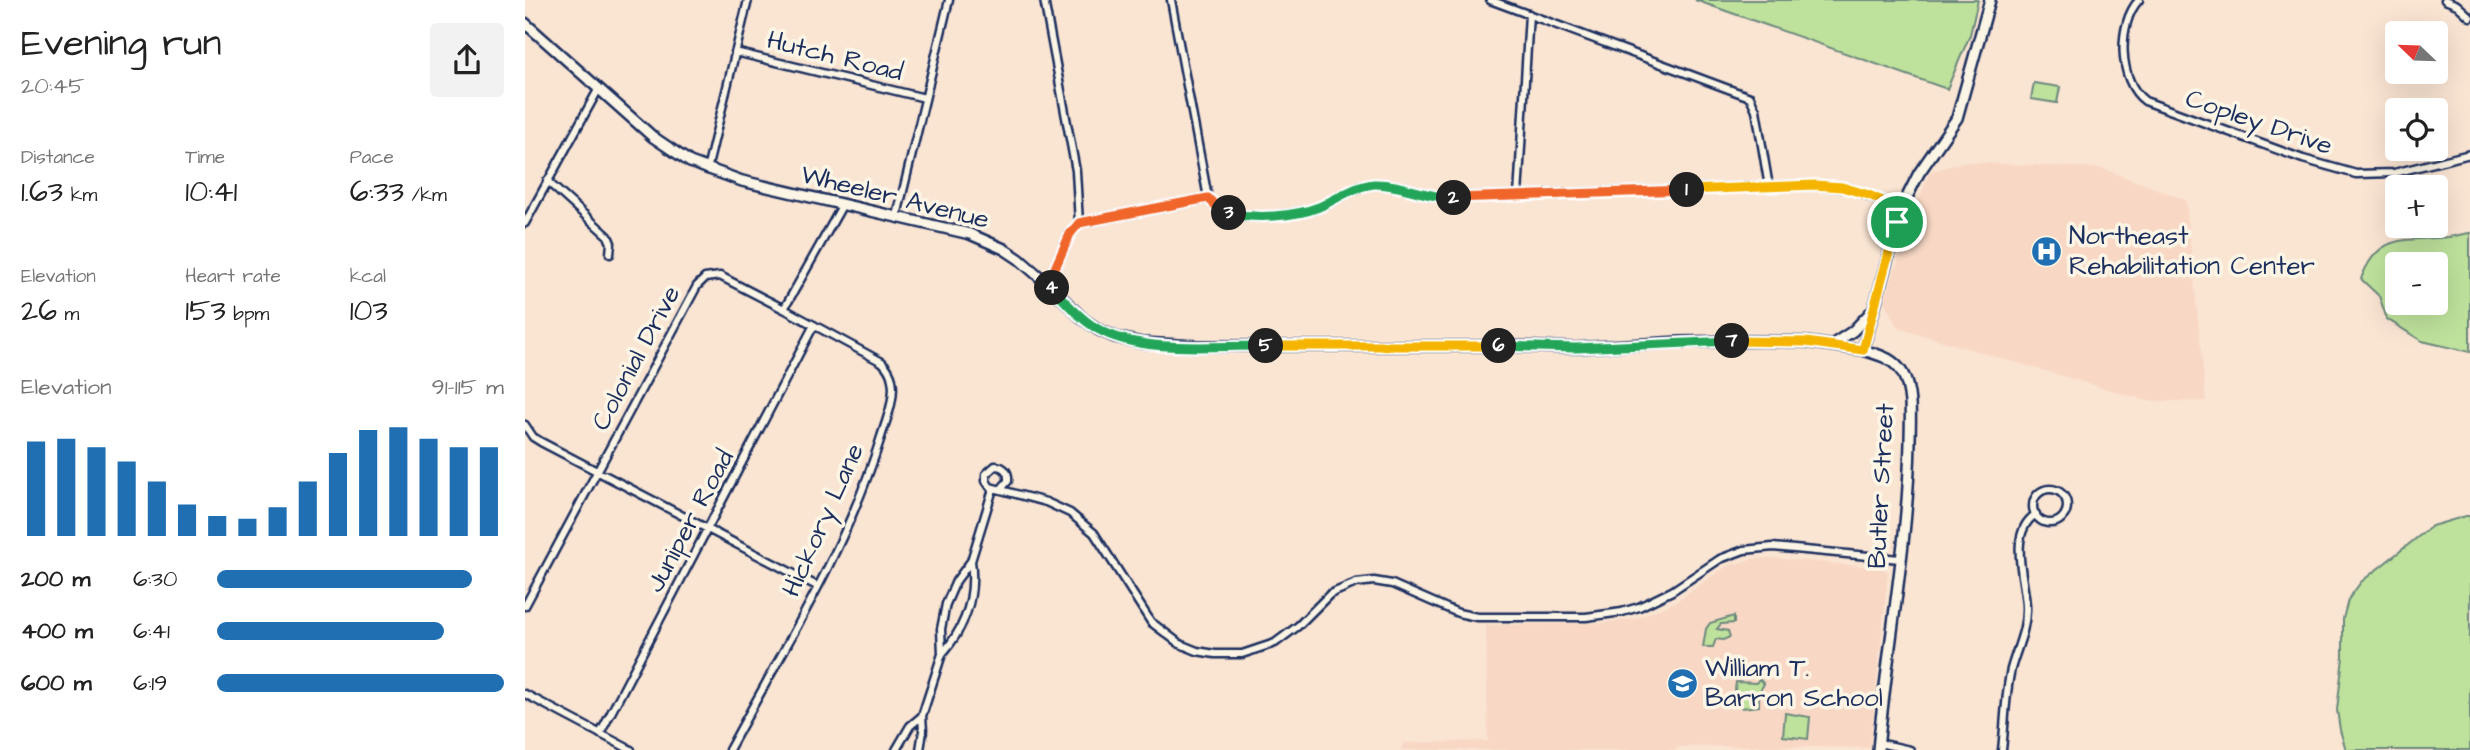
<!DOCTYPE html>
<meta charset="utf-8">
<style>
:root{--surface:#fff;--page:#f2f2f2;--text:#222;--muted:#767676;--accent:#1f6fb2}
body{margin:0;font-family:"Architects Daughter",sans-serif;background:var(--page);color:var(--text);height:100vh;display:flex;flex-direction:column;font-size:26px;white-space:nowrap}
*{box-sizing:border-box;margin:0}
p{font-size:23px;color:var(--muted)}
.icon{flex:none;width:38px;height:38px;fill:none;stroke:currentColor;stroke-width:2;stroke-linecap:round;stroke-linejoin:round}
.map{position:relative;flex:1;overflow:hidden}
.sheet{display:flex;flex-direction:column;background:var(--surface);width:525px}
.sheet>*{flex:none}
.needle{width:46px;rotate:293deg}
.tools{position:absolute;left:1860px;top:21px;display:grid;gap:14px}
.tools a{display:grid;place-items:center;width:63px;height:63px;border-radius:7px;background:var(--surface);box-shadow:0 7px 28px #0002;font-size:35px}
.pin{position:absolute;display:grid;place-items:center;width:60px;height:60px;color:#fff;margin:-30px;border:4px solid #fff;border-radius:50%;box-shadow:0 2px 7px #0007}
.km{position:absolute;width:35px;height:35px;margin:-18px;border-radius:50%;background:#222;color:#fff;font-size:19px;line-height:35px;text-align:center}
.round{display:grid;place-items:center;flex:none;width:74px;height:74px;border-radius:7px;background:var(--page)}
.summary{display:flex;align-items:center;justify-content:space-between;height:119px;padding:0 21px}
h1{font-size:38px;font-weight:600;line-height:52px}
.figures{display:grid;grid-template-columns:repeat(3,1fr);gap:10px;height:119px;padding:7px 21px}
.figures div{display:grid;align-content:center}
.figures b{font-size:30px;font-weight:600}
.figures small{font-size:19px;font-weight:400}
.figures p{font-size:19px}
.chart{height:196px;padding:14px 21px}
.chart p{display:flex;justify-content:space-between}
.chart svg{width:100%;height:126px;margin-top:7px;stroke:var(--accent);stroke-width:6}
ul{padding:0 21px;list-style:none;font-size:23px}
li{display:grid;grid-template-columns:112px 84px 1fr;align-items:center;height:52px}
li i{height:18px;border-radius:9px;background:var(--accent)}
main{display:flex;flex:1;min-height:0}
.map>svg:first-child{display:block}
.built{fill:#f8d8c5}
.green{fill:#bee29c;stroke:#6c887d;stroke-width:2;fill-rule:evenodd}
.lines{fill:none;stroke-linecap:round;stroke-linejoin:round}
.street-casing{stroke:#1b2f5e;stroke-width:11}
.secondary-casing{stroke:#1b2f5e;stroke-width:14}
.street{stroke:#fcf5e5;stroke-width:6}
.secondary{stroke:#fcf5e5;stroke-width:9}
.split-1-casing{stroke:#fff;stroke-width:14}
.split-2-casing{stroke:#fff;stroke-width:14}
.split-3-casing{stroke:#fff;stroke-width:14}
.split-4-casing{stroke:#fff;stroke-width:14}
.split-5-casing{stroke:#fff;stroke-width:14}
.split-6-casing{stroke:#fff;stroke-width:14}
.split-7-casing{stroke:#fff;stroke-width:14}
.split-8-casing{stroke:#fff;stroke-width:14}
.split-1{stroke:#f5b400;stroke-width:9}
.split-2{stroke:#f0652b;stroke-width:9}
.split-3{stroke:#22a559;stroke-width:9}
.split-4{stroke:#f0652b;stroke-width:9}
.split-5{stroke:#22a559;stroke-width:9}
.split-6{stroke:#f5b400;stroke-width:9}
.split-7{stroke:#22a559;stroke-width:9}
.split-8{stroke:#f5b400;stroke-width:9}
.labels{text-anchor:middle;dominant-baseline:central;stroke-width:7;stroke-linejoin:round;paint-order:stroke}
.street-label{font-size:26px;fill:#1b2f5e;stroke:#fcf5e5}
.poi-label{font-size:26px;fill:#1b2f5e;stroke:#fcf5e5;text-anchor:start}
</style>
<main>
<section class="sheet">
<div class="summary"><div><h1>Evening run</h1><p>20:45</p></div><a class="round"><svg class="icon" aria-label="share" viewBox="0 0 24 24"><path d="M12 15V3M7 8l5-5 5 5M5 13v7h14v-7"/></svg></a></div>
<div class="figures">
<div><p>Distance</p><b>1.63<small> km</small></b></div>
<div><p>Time</p><b>10:41</b></div>
<div><p>Pace</p><b>6:33<small> /km</small></b></div>
</div>
<div class="figures">
<div><p>Elevation</p><b>26<small> m</small></b></div>
<div><p>Heart rate</p><b>153<small> bpm</small></b></div>
<div><p>kcal</p><b>103</b></div>
</div>
<div class="chart"><p><span>Elevation</span>91–115 m</p>
<svg viewBox="0 0 160 44" preserveAspectRatio="none"><path d="M5 44V11M15 44V10M25 44V13M35 44V18M45 44V25M55 44V33M65 44V37M75 44V38M85 44V34M95 44V25M105 44V15M115 44V7M125 44V6M135 44V10M145 44V13M155 44V13"/></svg>
</div>
<ul>
<li><b>200 m</b>6:30<i style="width:89%"></i></li>
<li><b>400 m</b>6:41<i style="width:79%"></i></li>
<li><b>600 m</b>6:19<i style="width:100%"></i></li>
</ul>
</section>
<div class="map">
<svg width="1945" height="750" viewBox="0 0 1945 750">
<rect width="100%" height="100%" fill="#fae4d2"/>
<filter id="ink" filterUnits="userSpaceOnUse"><feTurbulence type="fractalNoise" baseFrequency=".0143" numOctaves="2"/><feDisplacementMap in="SourceGraphic" scale="14" xChannelSelector="R" yChannelSelector="G"/><feConvolveMatrix kernelMatrix="1 2 1 2 8 2 1 2 1" color-interpolation-filters="sRGB"/></filter>
<g filter="url(#ink)">
<path class="built" d="M1438 162 1576 168 1661 200 1681 401H1623L1373 328 1359 301 1404 172Z
M1244 558 1357 568 1363 572 1345 748 1223 746 1152 747V750H876L878 743 963 741 961 625 1078 623 1110 619 1150 602 1202 566 1227 559Z"/>
<path class="green" d="M1170 0H1453L1445 35 1422 89Z
M1509 83 1535 87 1532 103 1506 99Z
M1945 233V352L1897 341 1862 319 1854 296 1836 279C1854 231 1881 242 1923 237 1930 236 1938 234 1945 233ZM1911 264V303H1872V264Z
M1941 516H1945V750H1821L1815 730 1812 710 1818 657V619L1823 600 1836 582 1907 526Z
M1209 616V623L1196 624 1192 629 1203 631 1205 637 1198 640 1191 639 1188 647H1178L1181 629 1185 623Z
M1234 679 1239 684 1234 692V706L1217 708 1209 697 1211 682 1231 683Z
M1260 713 1285 717 1283 739 1258 736Z"/>
<g class="lines">
<defs>
<path id="street" d="M519 0 551 171 554 223
M646 0 683 198C688 203 692 209 699 212 720 221 768 215 789 209 810 202 827 186 849 184 873 183 898 196 922 198L1290 185 1326 189 1376 209
M965 0 1225 97 1231 110 1244 187
M1614 0C1592 23 1593 82 1620 101L1778 159 1831 174 1869 173 1945 154
M1920 0 1932 5 1945 17
M210 52 400 98
M182 170 223 0
M22 181 83 236 86 243 85 254
M993 196 1004 14
M372 216 424 0
M0 223 73 90
M523 284 545 234 554 223 683 198
M0 425 8 437 16 442 292 586
M476 489 483 481C484 472 479 466 470 466L461 474V481L465 487 521 502 545 513 569 533 626 622 655 644 672 651 690 654H717L750 643 773 626 805 594 831 583 849 581 867 584 933 613 952 617H1061L1097 612 1114 607 1147 591 1195 559 1219 550 1248 547 1375 559
M1508 506a17 17 0 1 1 34 0a17 17 0 1 1-34 0Z
M0 606 172 286 180 278 195 276 259 309 318 204
M417 654C440 628 451 596 446 561
M0 694 106 750
M75 734 289 325
M1354 743 1385 750
M204 750C259 648 322 548 356 437 361 421 371 397 367 380 366 373 362 367 357 362L259 309
M371 750 385 726 397 716
M395 750 398 731 397 716 417 654 416 629 421 604 431 581 446 561 468 489
M1477 750C1480 724 1480 695 1486 669 1492 647 1502 629 1501 606 1500 579 1482 533 1511 514"/>
<path id="secondary" d="M0 23 128 137 165 162 217 181 445 234 479 249 494 259 524 285 558 319 574 330 590 337 617 343 672 346H982L1051 348 1154 342 1226 341 1281 342 1338 350
M1308 344 1328 331 1345 313
M1353 750C1362 648 1383 545 1385 442 1385 421 1388 394 1378 374 1369 358 1354 355 1338 350L1376 209 1394 173 1432 118 1465 0"/>
</defs>
<use href="#street" class="street-casing"/>
<use href="#secondary" class="secondary-casing"/>
<use href="#street" class="street"/>
<use href="#secondary" class="secondary"/>
</g>
</g>
<g class="lines" filter="url(#ink)">
<defs>
<path id="split-1" d="M1162 190 1290 185 1317 187 1344 195 1376 209 1372 222"/>
<path id="split-2" d="M929 198 1162 190"/>
<path id="split-3" d="M704 213C730 219 769 217 794 207 812 199 829 186 849 184 875 183 900 198 929 198"/>
<path id="split-4" d="M527 288 523 284 545 234 554 223 683 198 690 205 704 213"/>
<path id="split-5" d="M527 288C541 302 554 318 571 328 617 355 690 345 741 346"/>
<path id="split-6" d="M741 346H974"/>
<path id="split-7" d="M974 346 1051 348 1207 341"/>
<path id="split-8" d="M1207 341 1281 342 1338 350 1372 222"/>
</defs>
<use href="#split-1" class="split-1-casing"/>
<use href="#split-2" class="split-2-casing"/>
<use href="#split-3" class="split-3-casing"/>
<use href="#split-4" class="split-4-casing"/>
<use href="#split-5" class="split-5-casing"/>
<use href="#split-6" class="split-6-casing"/>
<use href="#split-7" class="split-7-casing"/>
<use href="#split-8" class="split-8-casing"/>
<use href="#split-1" class="split-1"/>
<use href="#split-2" class="split-2"/>
<use href="#split-3" class="split-3"/>
<use href="#split-4" class="split-4"/>
<use href="#split-5" class="split-5"/>
<use href="#split-6" class="split-6"/>
<use href="#split-7" class="split-7"/>
<use href="#split-8" class="split-8"/>
</g>
<defs>
<symbol id="hospital-disc" viewBox="-11 -11 22 22"><circle r="9.5" fill="#1f6fb2" stroke="#fcf5e5"/><path d="M-5-5h3v3.5h4V-5h3V5h-3V1.5h-4V5h-3Z" fill="#fff"/></symbol>
<symbol id="school-disc" viewBox="-11 -11 22 22"><circle r="9.5" fill="#1f6fb2" stroke="#fcf5e5"/><path d="M0-5L7-2L0 1L-7-2ZM-4 1L0 2.5L4 1V4Q0 6-4 4Z" fill="#fff"/></symbol>
</defs>
<g fill-rule="evenodd">
<use href="#hospital-disc" x="1504" y="234" width="35" height="35"/>
<use href="#school-disc" x="1140" y="666" width="35" height="35"/>
</g>
<g class="labels">
<g class="street-label">
<text transform="translate(310 56) rotate(14)">Hutch Road</text>
<text transform="translate(1734 122) rotate(19)">Copley Drive</text>
<text transform="translate(370 197) rotate(14)">Wheeler Avenue</text>
<text transform="translate(111 358) rotate(-62)">Colonial Drive</text>
<text transform="translate(1356 486) rotate(-87)">Butler Street</text>
<text transform="translate(298 520) rotate(-66)">Hickory Lane</text>
<text transform="translate(165 521) rotate(-62)">Juniper Road</text>
</g>
<g class="poi-label">
<text x="1544" y="236">Northeast<tspan x="1544" dy="30">Rehabilitation Center</tspan></text>
<text x="1180" y="668">William T.<tspan x="1180" dy="30">Barron School</tspan></text>
</g>
</g>
</svg>
<div class="tools">
<a><svg class="needle" viewBox="-14 -14 28 28"><path d="M0-13l5 13h-10z" fill="#e53935"/><path d="M0 13l5-13h-10z" fill="#767676"/></svg></a>
<a><svg class="icon" aria-label="locate" viewBox="0 0 24 24"><circle cx="12" cy="12" r="6"/><path d="M12 2v4M12 18v4M2 12h4M18 12h4"/></svg></a>
<a>+</a>
<a>−</a>
</div>
<div class="pin" style="left:1372px;top:222px;background:#1e9e55"><svg class="icon" aria-label="arrive" viewBox="0 0 24 24"><path d="M6 21V4h12l-3 4 3 4H6"/></svg></div>
<b class="km" style="left:1162px;top:190px">1</b>
<b class="km" style="left:929px;top:198px">2</b>
<b class="km" style="left:704px;top:213px">3</b>
<b class="km" style="left:527px;top:288px">4</b>
<b class="km" style="left:741px;top:346px">5</b>
<b class="km" style="left:974px;top:346px">6</b>
<b class="km" style="left:1207px;top:341px">7</b>
</div>
</main>
